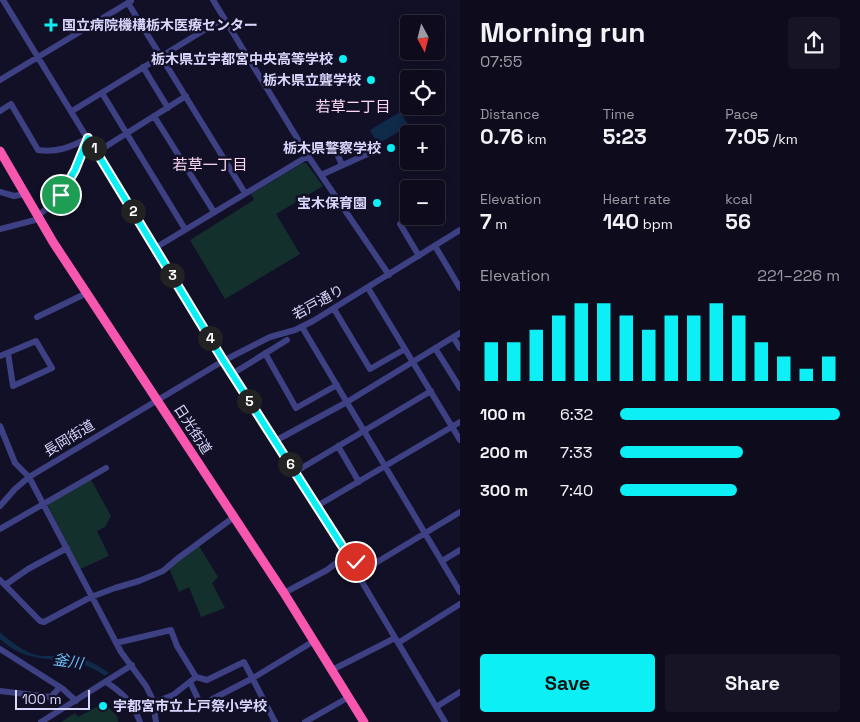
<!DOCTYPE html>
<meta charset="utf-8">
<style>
:root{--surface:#0e0c1c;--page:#171525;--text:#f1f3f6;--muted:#9b9ba3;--line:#2e2c3b;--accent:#0beff5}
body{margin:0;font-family:"Space Grotesk","Noto Sans JP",sans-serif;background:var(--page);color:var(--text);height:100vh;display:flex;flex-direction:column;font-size:19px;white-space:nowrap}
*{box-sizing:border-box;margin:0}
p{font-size:16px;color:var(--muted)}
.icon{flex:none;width:28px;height:28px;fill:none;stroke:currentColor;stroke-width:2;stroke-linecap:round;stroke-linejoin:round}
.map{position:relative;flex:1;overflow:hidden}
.side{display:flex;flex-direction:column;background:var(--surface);width:400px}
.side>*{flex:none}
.needle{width:32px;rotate:173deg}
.fabs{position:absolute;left:400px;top:15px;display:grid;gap:10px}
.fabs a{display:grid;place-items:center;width:45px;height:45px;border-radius:5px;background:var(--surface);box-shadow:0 2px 12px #0003,0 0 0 1px var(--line);font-size:25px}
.scale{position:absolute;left:15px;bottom:12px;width:75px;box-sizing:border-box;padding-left:5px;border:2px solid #d9d7fd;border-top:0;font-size:14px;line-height:18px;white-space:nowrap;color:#d9d7fd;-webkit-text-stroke:4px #121026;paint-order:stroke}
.pin{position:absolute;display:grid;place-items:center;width:42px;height:42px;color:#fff;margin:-21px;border:2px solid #fff;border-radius:50%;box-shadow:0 1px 5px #0007}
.km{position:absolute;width:25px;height:25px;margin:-12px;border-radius:50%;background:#222;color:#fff;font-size:14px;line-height:25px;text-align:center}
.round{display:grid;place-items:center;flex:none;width:52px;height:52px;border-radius:5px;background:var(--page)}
.head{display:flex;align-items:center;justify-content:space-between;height:85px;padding:0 20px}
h1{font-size:28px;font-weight:700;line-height:38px}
.stats{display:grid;grid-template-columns:repeat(3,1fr);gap:8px;height:85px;padding:5px 20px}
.stats div{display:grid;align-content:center}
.stats b{font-size:21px;font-weight:700}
.stats small{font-size:14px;font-weight:400}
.stats p{font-size:14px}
.chart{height:140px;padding:10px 20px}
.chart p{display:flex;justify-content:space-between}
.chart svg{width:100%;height:90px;margin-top:5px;stroke:var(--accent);stroke-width:6}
.primary-button{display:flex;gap:10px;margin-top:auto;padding:10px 20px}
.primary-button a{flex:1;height:58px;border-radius:5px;background:var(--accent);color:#111;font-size:20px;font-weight:700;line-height:58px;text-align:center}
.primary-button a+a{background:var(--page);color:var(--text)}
ul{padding:0 20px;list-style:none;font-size:16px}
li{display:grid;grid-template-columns:80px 60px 1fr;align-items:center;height:38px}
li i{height:12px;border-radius:6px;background:var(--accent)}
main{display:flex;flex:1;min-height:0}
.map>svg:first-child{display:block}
.green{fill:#14302d}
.water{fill:#102a4a}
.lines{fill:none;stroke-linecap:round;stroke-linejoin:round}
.minor{stroke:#3d4083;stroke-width:6}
.highway{stroke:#f857b0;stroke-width:9}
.route-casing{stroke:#fff;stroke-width:10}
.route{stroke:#0beff5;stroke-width:6}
.poi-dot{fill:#0beff5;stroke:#121026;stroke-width:2}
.labels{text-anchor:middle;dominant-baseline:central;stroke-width:5;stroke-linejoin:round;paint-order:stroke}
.poi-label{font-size:14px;font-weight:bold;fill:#d9d7fd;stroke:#121026;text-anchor:end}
.street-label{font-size:14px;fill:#d9d7fd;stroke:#121026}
.neighbourhood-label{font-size:15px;fill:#fdd9f3;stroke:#121026}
.water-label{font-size:15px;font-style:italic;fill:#6ac1f9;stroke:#121026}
</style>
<main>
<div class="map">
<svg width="460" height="722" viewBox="0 0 460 722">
<rect width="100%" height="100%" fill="#121026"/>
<path class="green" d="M303 163H306L323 186 276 214 300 254 225 299 190 240 254 200 251 194Z
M90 478 111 516 105 527 97 531 109 556 80 569 45 500Z
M199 546 218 577 212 583 225 608 201 617 189 587 179 592 169 568Z
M104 703 117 716 118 722H61L75 713 78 717Z"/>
<path class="water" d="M400 112 409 126 378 144 370 130Z
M0 632C12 643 27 655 44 656 54 656 64 655 75 657 88 659 99 666 109 673L105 676C68 648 35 672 0 639Z"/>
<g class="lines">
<path class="minor" d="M3 0 223 361 346 552 356 562 362 582 445 722
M213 0 308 156 389 275
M128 3 245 193
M143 67 168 108
M0 80 131 1
M102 93 185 229
M0 111 11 104 38 150C57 153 71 147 88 138
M72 111 224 18
M154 116 214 212
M334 147 342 165
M97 152 186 96
M321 175 374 151
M0 192 14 196 25 194
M37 216C66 197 76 169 88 138
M400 224 419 256
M0 229 39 219
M435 246 460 288
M155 248 308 156
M368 288 460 440
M334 309 370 369 405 349
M37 317 87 293
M302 327 460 592
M453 337 460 348
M435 348 460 388
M265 353 296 408 337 385
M0 356 36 341 52 368 13 386 8 353
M232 374 287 340
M0 426 15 463 29 477 121 652 146 686 152 698 156 722
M275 441 347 402 460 333
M338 446 359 482
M295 472 431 391
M0 506 15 489 29 477 223 361 270 337 295 330 313 321 460 230
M317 506 460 422
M0 529 106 468
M442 561 460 550
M359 573 460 512
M0 580 40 621 44 622 91 597 115 588 139 581 163 571 177 559 234 517
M5 585 28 569 67 548
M284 593 327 570 348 554
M116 643 171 630 177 646 196 677 173 695 153 703
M398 643 460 604
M0 649 63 689 76 701
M332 670 395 638
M196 677 207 680 244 662 275 722
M106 682C123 693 133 703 140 722
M190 682 201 705 253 678 314 641
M0 691 51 697 60 687
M436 707 460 692
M41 722 132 665
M305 722 349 697"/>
<path class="highway" d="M0 151 53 242 284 593 364 722"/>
</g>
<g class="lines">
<defs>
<path id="route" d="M61 195 75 170 88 138 223 360 346 552 356 562"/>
</defs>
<use href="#route" class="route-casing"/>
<use href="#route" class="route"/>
</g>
<g class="poi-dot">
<path d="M48.5 17.5h5v5h5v5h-5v5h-5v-5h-5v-5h5z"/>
<circle cx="343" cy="59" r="5"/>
<circle cx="371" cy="80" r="5"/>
<circle cx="391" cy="148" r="5"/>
<circle cx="377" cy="203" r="5"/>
<circle cx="103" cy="706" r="5"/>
</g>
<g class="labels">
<g class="poi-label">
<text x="62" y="25" text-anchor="start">国立病院機構栃木医療センター</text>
<text x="333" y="59">栃木県立宇都宮中央高等学校</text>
<text x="361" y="80">栃木県立聾学校</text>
<text x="381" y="148">栃木県警察学校</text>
<text x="367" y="203">宝木保育園</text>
<text x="113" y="706" text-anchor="start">宇都宮市立上戸祭小学校</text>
</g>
<g class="street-label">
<text transform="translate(318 302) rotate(-29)">若戸通り</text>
<text transform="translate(193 429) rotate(57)">日光街道</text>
<text transform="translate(69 438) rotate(-31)">長岡街道</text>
</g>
<g class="neighbourhood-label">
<text x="353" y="106">若草二丁目</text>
<text x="210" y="164">若草一丁目</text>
</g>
<g class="water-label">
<text transform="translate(68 661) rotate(8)">釜川</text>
</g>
</g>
</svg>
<div class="fabs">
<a><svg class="needle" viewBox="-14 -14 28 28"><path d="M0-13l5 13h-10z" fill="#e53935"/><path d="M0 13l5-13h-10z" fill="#9b9ba3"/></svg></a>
<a><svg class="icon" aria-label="locate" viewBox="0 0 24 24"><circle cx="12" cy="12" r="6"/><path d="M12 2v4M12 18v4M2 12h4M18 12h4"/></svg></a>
<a>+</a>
<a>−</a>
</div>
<div class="scale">100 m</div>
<div class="pin" style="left:61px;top:195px;background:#1e9e55"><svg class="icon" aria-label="arrive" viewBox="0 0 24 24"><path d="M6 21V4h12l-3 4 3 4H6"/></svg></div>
<div class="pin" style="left:356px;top:562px;background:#d93025"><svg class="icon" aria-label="check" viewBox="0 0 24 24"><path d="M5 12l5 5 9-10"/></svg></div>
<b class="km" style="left:94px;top:148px">1</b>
<b class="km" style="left:133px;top:211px">2</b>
<b class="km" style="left:172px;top:275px">3</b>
<b class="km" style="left:210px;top:338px">4</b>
<b class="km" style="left:249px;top:401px">5</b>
<b class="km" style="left:290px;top:464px">6</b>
</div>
<section class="side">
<div class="head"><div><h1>Morning run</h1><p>07:55</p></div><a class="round"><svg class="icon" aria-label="share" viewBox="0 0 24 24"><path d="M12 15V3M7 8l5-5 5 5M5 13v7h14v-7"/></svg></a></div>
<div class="stats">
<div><p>Distance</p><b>0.76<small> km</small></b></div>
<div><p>Time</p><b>5:23</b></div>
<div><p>Pace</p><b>7:05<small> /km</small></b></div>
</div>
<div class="stats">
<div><p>Elevation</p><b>7<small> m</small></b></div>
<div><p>Heart rate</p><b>140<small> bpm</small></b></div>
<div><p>kcal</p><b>56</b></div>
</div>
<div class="chart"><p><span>Elevation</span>221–226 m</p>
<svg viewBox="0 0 160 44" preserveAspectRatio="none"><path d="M5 44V25M15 44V25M25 44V19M35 44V12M45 44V6M55 44V6M65 44V12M75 44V19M85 44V12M95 44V12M105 44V6M115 44V12M125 44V25M135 44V32M145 44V38M155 44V32"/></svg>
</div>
<ul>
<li><b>100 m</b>6:32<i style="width:100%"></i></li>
<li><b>200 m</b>7:33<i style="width:56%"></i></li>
<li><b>300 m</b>7:40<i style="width:53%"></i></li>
</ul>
<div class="primary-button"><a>Save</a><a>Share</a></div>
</section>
</main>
